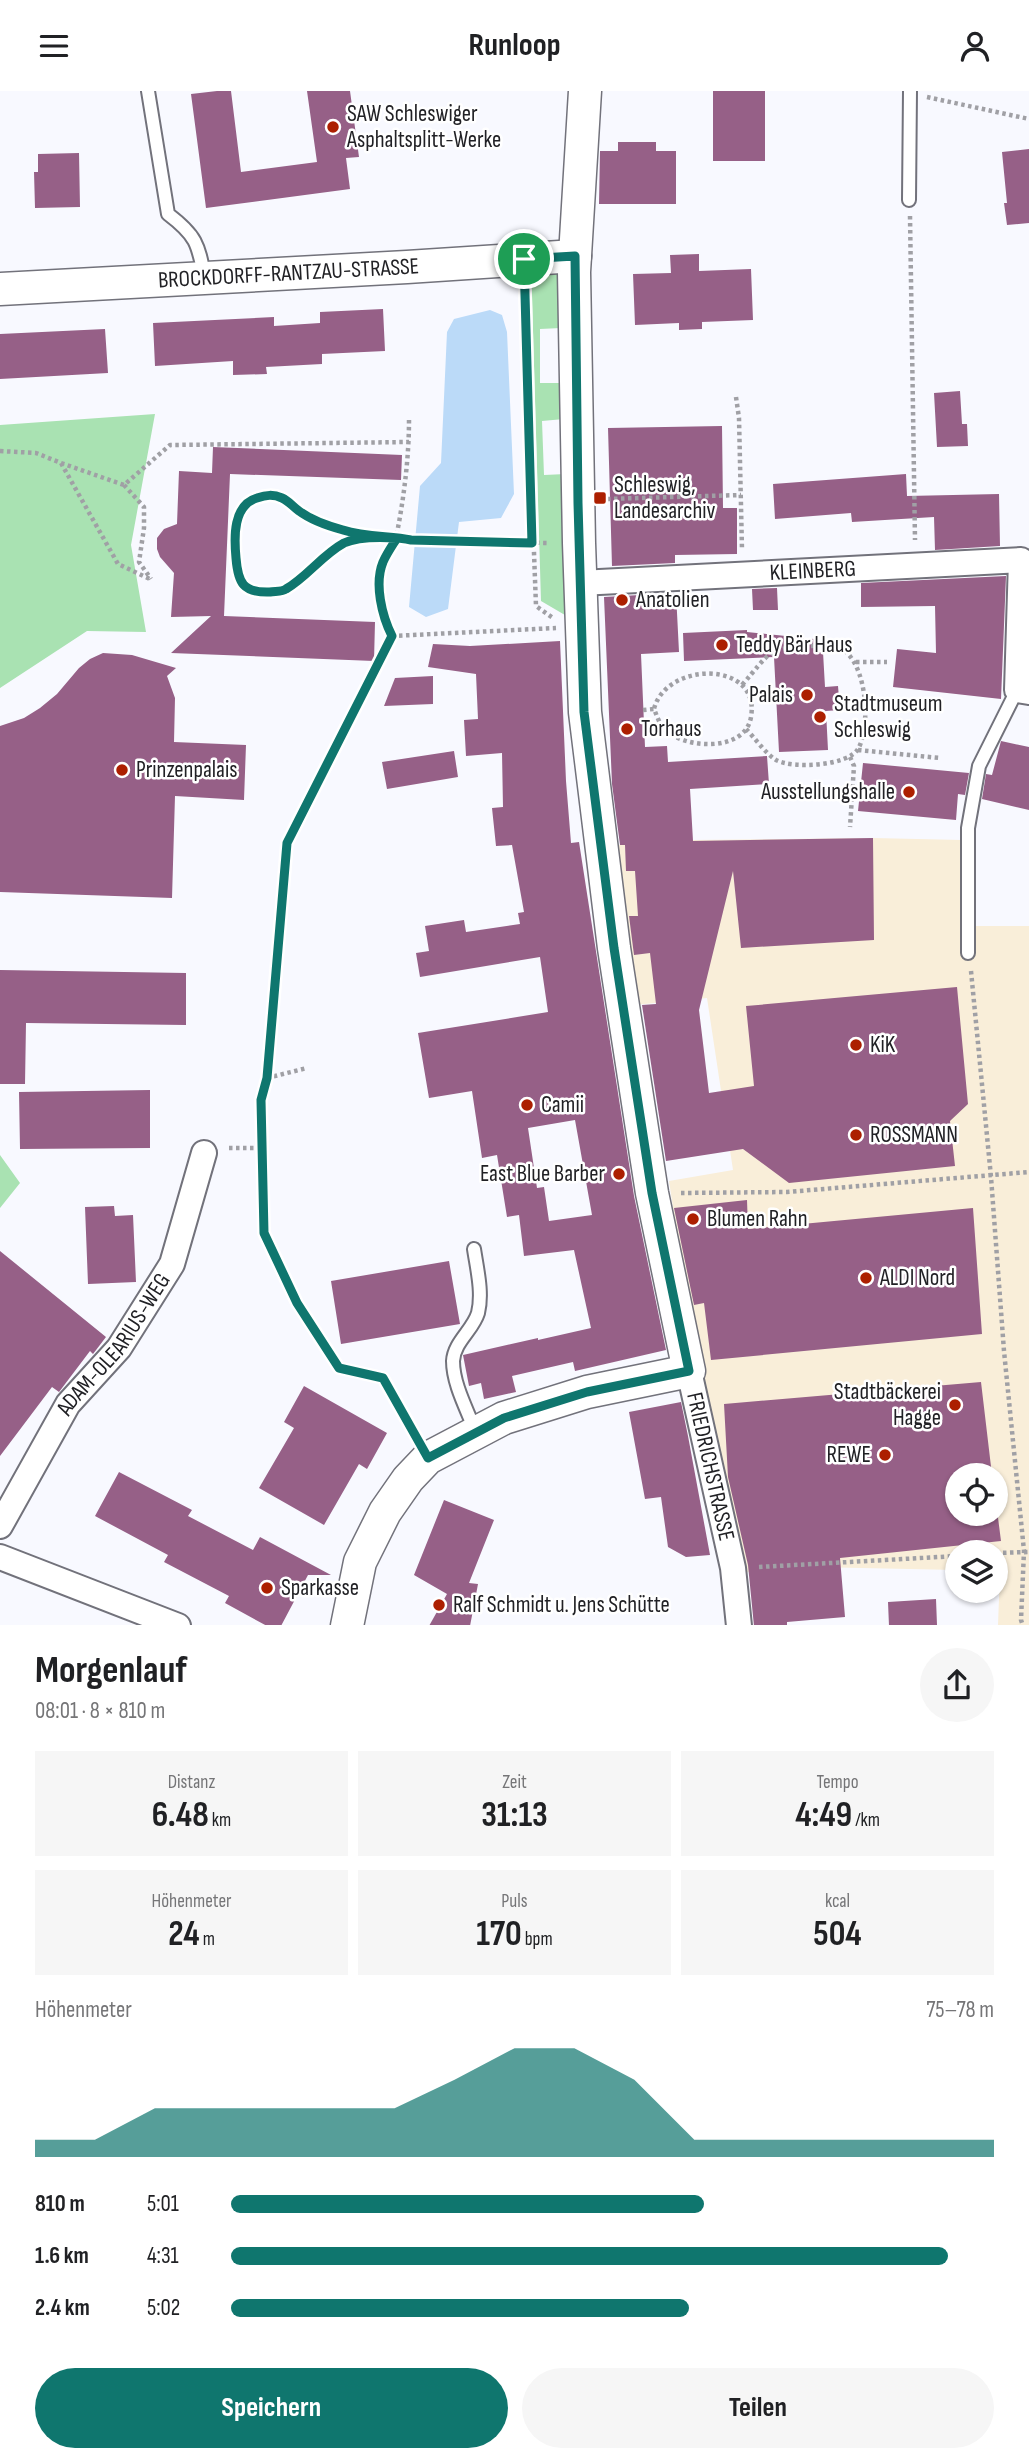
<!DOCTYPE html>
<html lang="de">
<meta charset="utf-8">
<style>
:root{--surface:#fff;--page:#f6f6f6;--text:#202124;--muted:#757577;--accent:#0f766e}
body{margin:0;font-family:"Sofia Sans Condensed",sans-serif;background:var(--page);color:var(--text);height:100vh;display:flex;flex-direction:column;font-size:26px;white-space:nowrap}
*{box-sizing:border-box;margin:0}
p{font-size:23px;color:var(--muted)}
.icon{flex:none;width:38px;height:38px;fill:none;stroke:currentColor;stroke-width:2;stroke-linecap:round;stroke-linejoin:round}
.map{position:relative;height:1534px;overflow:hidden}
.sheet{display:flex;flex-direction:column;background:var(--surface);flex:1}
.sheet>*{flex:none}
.controls{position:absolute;left:945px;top:1372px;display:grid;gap:14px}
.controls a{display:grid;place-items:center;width:63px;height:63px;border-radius:50%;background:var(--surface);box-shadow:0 2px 5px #0004;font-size:35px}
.pin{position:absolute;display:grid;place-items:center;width:60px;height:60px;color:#fff;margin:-30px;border:4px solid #fff;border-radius:50%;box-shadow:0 2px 7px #0007}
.round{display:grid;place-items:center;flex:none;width:74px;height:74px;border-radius:37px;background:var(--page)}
.summary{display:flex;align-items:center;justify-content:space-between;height:119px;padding:0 35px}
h1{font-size:38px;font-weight:700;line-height:52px}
.metrics{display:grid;grid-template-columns:repeat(3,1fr);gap:10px;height:119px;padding:7px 35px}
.metrics div{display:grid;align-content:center;border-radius:0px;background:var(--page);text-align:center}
.metrics b{font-size:35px;font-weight:700}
.metrics small{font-size:19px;font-weight:400}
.metrics p{font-size:19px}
.chart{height:196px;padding:14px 35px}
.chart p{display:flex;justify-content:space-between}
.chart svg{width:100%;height:126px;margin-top:7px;fill:var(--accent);opacity:.7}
.cta{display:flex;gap:14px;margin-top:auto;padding:14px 35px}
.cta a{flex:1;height:80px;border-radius:42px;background:var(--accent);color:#fff;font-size:28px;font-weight:700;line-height:80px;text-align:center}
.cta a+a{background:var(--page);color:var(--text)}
ul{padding:0 35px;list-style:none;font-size:23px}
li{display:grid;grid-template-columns:112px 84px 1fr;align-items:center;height:52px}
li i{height:18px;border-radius:9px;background:var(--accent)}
header{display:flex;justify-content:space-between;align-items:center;height:91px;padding:0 35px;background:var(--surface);font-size:32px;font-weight:700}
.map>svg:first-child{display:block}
.commercial{fill:#f9eed9;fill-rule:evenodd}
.green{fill:#a9e2b2}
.water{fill:#bbdaf8}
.building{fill:#966087;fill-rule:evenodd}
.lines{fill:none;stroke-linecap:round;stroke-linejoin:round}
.service-casing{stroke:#72727b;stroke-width:16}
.minor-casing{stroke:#72727b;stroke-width:28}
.tertiary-casing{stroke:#72727b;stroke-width:35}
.path{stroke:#a0a0a5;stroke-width:4.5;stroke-dasharray:3.5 3.5;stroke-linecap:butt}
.service{stroke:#fff;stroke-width:12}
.minor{stroke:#fff;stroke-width:24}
.tertiary{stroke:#fff;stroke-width:32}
.route-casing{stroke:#fff;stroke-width:14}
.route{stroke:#0f766e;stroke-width:9}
.poi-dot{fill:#ac1f00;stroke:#fff;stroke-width:2.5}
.labels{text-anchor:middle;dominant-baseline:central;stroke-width:5;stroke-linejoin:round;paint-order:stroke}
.poi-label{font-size:23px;fill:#212125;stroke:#fff;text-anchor:start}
.street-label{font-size:23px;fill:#212125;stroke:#fff}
</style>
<header><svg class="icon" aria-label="menu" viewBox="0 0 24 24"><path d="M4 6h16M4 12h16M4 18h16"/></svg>Runloop<svg class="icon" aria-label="person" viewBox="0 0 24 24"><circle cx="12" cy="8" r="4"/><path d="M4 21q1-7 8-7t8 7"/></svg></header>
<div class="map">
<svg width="1029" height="1535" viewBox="0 0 1029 1535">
<rect width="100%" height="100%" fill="#f8f9ff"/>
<path class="commercial" d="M873 747 962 749 963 835H1029V1534H998L1000 1480H996V1461H957V1479L813 1476 737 1482 696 1268 669 1090 733 1079 707 907 634 914 618 754 693 749ZM957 1384H996V1423H957Z"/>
<path class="green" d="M531 173 561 175V237L540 238V292H562L564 328 542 330 544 384 566 383 570 527 541 510Z
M155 323 131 454 146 541 87 540 0 597V334Z
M0 1064 20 1092 0 1117Z"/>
<path class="water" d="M490 219 502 224 507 241 514 403 501 427 459 431 448 518 426 526 409 516 420 395 441 372 447 241 454 228Z"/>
<path class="building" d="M217 0H231L241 81 317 71 307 0H350L359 66 346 67 350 98 206 117 191 3Z
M713 0H765V70H713Z
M618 51H656V60H676V113H599L600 60H618Z
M1029 58V132L1007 134 1004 112H1007L1002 61Z
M79 62 80 116 35 117 34 81H38V63Z
M699 163V180L751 178 753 229 702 231V238L679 239V232L635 234 633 183 671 182 670 164Z
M383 218 385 260 322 263V273L266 276 267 283 233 284V270L155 275 153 232 274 226V235L320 232V221Z
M105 238 108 282 0 288V243Z
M960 300 962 333H967L968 355 937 356 934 302Z
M722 335 723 417H737V463L675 464V472L612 475 608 337Z
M213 356 402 364 401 389 230 383 224 525 375 531 374 570 171 562 211 525 171 526 174 482 160 466 157 458V447L164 438 177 433 179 380 212 382Z
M906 383 907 405 999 403 1000 455 935 459 934 426 852 431 851 422 775 428 773 393Z
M1006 485 1001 608 893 596 897 558 936 562 935 515 861 516V492Z
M777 497 778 519H753L752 498Z
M676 502 679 561 641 563 645 656 667 655 668 671 767 665 769 693 690 698 693 750 873 747 874 849 741 857 733 780 699 919 709 1002 754 995 746 915 957 896 968 1013 950 1030 955 1075 789 1092 743 1058 666 1070 642 914 656 913 650 862 634 864 629 825H638L635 780H626L625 754H620L612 693 604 506Z
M747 539V541L814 548 815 561H823L825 596 838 595 840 619 826 620 828 659 779 661 774 566 684 570 683 542Z
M560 550 566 690 571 752 579 751 634 1105 666 1259 575 1280 573 1271 512 1285 516 1301 484 1308 481 1292 469 1295 463 1264 538 1247V1249L591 1237 574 1159 524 1165 519 1124 507 1126 497 1064 482 1067 472 1000 429 1007 418 942 548 921 540 866 420 886 416 862 429 860 425 835 464 829 466 841 520 833 518 822 524 821 512 754 496 755 492 717 503 716 502 662 466 665 464 629 478 628 476 583 428 576 433 553 470 555ZM575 1029 592 1124 549 1130 544 1096 537 1097 528 1037Z
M103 562 132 564 176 577 167 585 175 607 174 651 246 654 244 709 175 705 172 807 0 801V635L24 627 40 617 57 603 79 577 90 568Z
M433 585V613L384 615 395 587Z
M1001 650 1029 656V719L982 708 986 683 992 684Z
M454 660 458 686 387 698 382 671Z
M863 672 969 682 965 704 958 703 956 729 858 720Z
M0 879 186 882V934L26 932 25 993H0Z
M150 999V1057L20 1058 19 1001Z
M747 1109 748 1138 973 1117 982 1243 711 1269 704 1212 694 1214 674 1117Z
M114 1115 115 1125 133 1124 136 1191 88 1193 85 1116Z
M0 1160 106 1246 93 1263 90 1260 59 1301 52 1296 0 1365Z
M449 1170 460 1233 341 1253 331 1190Z
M981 1291 992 1384H957V1423H996V1411L1001 1450 840 1467 845 1526 787 1531V1535H754L748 1474 728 1386 724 1313Z
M304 1295 387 1342 367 1378 359 1373 324 1434 259 1397 294 1337 284 1331Z
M681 1311 688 1345 710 1464 686 1466 668 1456 661 1406 645 1408 629 1321Z
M119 1381 192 1419 188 1425 253 1459 260 1446 331 1484H308L281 1535H267L225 1512 229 1505 164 1471 168 1464 95 1425Z
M444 1409 494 1429 469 1492 478 1493 470 1535H429L447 1503 414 1484Z
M936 1508 937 1534 889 1535 888 1511Z"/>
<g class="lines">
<defs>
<path id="service" d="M148 0 168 123C197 145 198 153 205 188
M909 109 910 0
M968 862V737L979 675 1017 599
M474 1158C477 1178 483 1202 478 1222 473 1239 454 1251 453 1270 453 1294 468 1320 476 1342"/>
<g id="minor">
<path id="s1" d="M580 492 1021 469 1017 599 1029 601"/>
<path id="s2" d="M689 1280 733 1477 739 1535"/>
<path id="s3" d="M0 1435 68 1313 119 1257 172 1173 204 1062"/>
<path d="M0 1466 178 1535"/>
</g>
<g id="tertiary">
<path id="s4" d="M0 198 407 176 575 165"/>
<path d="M347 1535 360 1471 385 1421 408 1388 428 1367 504 1327 587 1301 689 1280 652 1102 614 857 585 621 579 452 574 181 585 0"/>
</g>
</defs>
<use href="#service" class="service-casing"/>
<use href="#minor" class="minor-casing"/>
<use href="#tertiary" class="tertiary-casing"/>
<path class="path" d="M927 6 1029 28
M910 125 915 449
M524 195 536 515 553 527
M736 306 739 327 742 459
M409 329C409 366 404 406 397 442 395 453 387 461 383 472 374 494 382 525 392 545L287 752 267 987 261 1009 264 1142 297 1211 339 1277 383 1287 414 1342
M0 360 36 362 61 372 118 473 152 489
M61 372 124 394 170 354 409 351
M124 394 144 416V437L139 471 151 488
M607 408 741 404
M377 446C367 447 354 448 345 452 323 463 307 484 287 498 281 502 273 501 266 501 228 503 233 456 238 430 241 415 254 402 272 404 285 406 292 417 303 423 317 431 332 437 348 440 413 454 483 451 550 452
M392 545 556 537
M856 571H887
M742 594C771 561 766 557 812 555 818 554 827 552 833 554 867 561 872 634 858 658 848 675 792 678 776 669 765 662 755 647 746 638
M643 619 654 618C657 625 659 632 664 638 684 658 745 662 751 626 761 569 666 570 654 618
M858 659 940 667
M850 666 854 675 850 736
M971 880 991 1086 1004 1260 1024 1460 1021 1529 1023 1535
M267 987 307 977
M229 1057H263
M681 1102 787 1101 1029 1081
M996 1462 1029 1461
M759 1476 957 1465"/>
<use href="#service" class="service"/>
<use href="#minor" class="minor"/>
<use href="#tertiary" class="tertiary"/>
</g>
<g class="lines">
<defs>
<path id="route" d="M524 168 532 452 411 449C389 445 365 446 343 439 328 435 311 429 299 420 293 416 289 410 282 407 273 403 266 404 257 407 233 414 234 446 236 467 238 492 243 502 270 501 275 500 282 501 286 498 307 486 322 464 344 452 359 445 381 446 397 447 392 455 387 462 383 471 374 493 382 525 392 545L287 752 267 987 261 1009 264 1142 297 1212 339 1277 383 1287 428 1367 504 1327 587 1301 689 1280 652 1102 614 857 584 621 578 412 575 165 524 168"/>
</defs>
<use href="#route" class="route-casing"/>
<use href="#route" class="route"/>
</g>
<g class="poi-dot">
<circle cx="333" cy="36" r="7"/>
<rect x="593" y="400" width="14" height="14" rx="3.5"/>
<circle cx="622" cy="509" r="7"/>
<circle cx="722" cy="554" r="7"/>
<circle cx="807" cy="604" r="7"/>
<circle cx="820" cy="626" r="7"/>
<circle cx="627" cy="638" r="7"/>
<circle cx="122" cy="679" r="7"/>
<circle cx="909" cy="701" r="7"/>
<circle cx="856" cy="954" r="7"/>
<circle cx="527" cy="1014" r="7"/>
<circle cx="856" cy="1044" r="7"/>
<circle cx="619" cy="1083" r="7"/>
<circle cx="693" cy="1128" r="7"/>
<circle cx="866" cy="1187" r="7"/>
<circle cx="955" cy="1314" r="7"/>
<circle cx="885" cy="1364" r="7"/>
<circle cx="267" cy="1497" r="7"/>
<circle cx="439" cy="1514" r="7"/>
</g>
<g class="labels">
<g class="poi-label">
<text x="347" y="23">SAW Schleswiger<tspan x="347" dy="26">Asphaltsplitt-Werke</tspan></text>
<text x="614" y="394">Schleswig,<tspan x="614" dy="26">Landesarchiv</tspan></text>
<text x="636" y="509">Anatolien</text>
<text x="736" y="554">Teddy Bär Haus</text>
<text x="793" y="604" text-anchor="end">Palais</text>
<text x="834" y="613">Stadtmuseum<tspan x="834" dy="26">Schleswig</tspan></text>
<text x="641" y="638">Torhaus</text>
<text x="136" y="679">Prinzenpalais</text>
<text x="895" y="701" text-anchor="end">Ausstellungshalle</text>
<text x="870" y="954">KiK</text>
<text x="541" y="1014">Camii</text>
<text x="870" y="1044">ROSSMANN</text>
<text x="605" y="1083" text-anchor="end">East Blue Barber</text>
<text x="707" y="1128">Blumen Rahn</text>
<text x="880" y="1187">ALDI Nord</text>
<text x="941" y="1301" text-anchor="end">Stadtbäckerei<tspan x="941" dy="26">Hagge</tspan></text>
<text x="871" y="1364" text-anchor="end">REWE</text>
<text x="281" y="1497">Sparkasse</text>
<text x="453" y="1514">Ralf Schmidt u. Jens Schütte</text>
</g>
<g class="street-label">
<text stroke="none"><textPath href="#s4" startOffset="289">BROCKDORFF-RANTZAU-STRASSE</textPath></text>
<text stroke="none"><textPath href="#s1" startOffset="233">KLEINBERG</textPath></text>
<text stroke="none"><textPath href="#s3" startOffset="215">ADAM-OLEARIUS-WEG</textPath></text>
<text stroke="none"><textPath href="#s2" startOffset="98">FRIEDRICHSTRASSE</textPath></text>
</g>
</g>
</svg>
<div class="controls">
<a><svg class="icon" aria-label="locate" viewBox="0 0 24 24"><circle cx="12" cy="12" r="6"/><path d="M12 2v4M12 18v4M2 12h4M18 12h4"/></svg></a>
<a><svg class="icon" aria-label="layers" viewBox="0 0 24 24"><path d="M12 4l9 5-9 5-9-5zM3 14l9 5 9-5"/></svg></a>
</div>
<div class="pin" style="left:524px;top:168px;background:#1e9e55"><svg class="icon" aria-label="arrive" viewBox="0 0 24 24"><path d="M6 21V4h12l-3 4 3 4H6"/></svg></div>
</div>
<section class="sheet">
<div class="summary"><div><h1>Morgenlauf</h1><p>08:01 · 8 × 810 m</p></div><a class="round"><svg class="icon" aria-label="share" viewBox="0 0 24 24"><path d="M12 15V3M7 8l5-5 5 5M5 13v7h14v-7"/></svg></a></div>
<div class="metrics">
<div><p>Distanz</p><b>6.48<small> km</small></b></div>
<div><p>Zeit</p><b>31:13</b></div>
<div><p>Tempo</p><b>4:49<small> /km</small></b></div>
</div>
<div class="metrics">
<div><p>Höhenmeter</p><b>24<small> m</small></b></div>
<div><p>Puls</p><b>170<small> bpm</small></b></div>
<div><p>kcal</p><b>504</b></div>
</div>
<div class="chart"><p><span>Höhenmeter</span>75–78 m</p>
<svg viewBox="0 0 160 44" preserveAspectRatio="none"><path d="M0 44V38L10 38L20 27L30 27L40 27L50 27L60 27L70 17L80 6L90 6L100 17L110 38L120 38L130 38L140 38L150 38L160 38V44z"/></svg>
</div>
<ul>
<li><b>810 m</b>5:01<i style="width:62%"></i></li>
<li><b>1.6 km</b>4:31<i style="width:94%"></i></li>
<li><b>2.4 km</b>5:02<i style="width:60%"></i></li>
</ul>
<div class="cta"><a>Speichern</a><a>Teilen</a></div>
</section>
